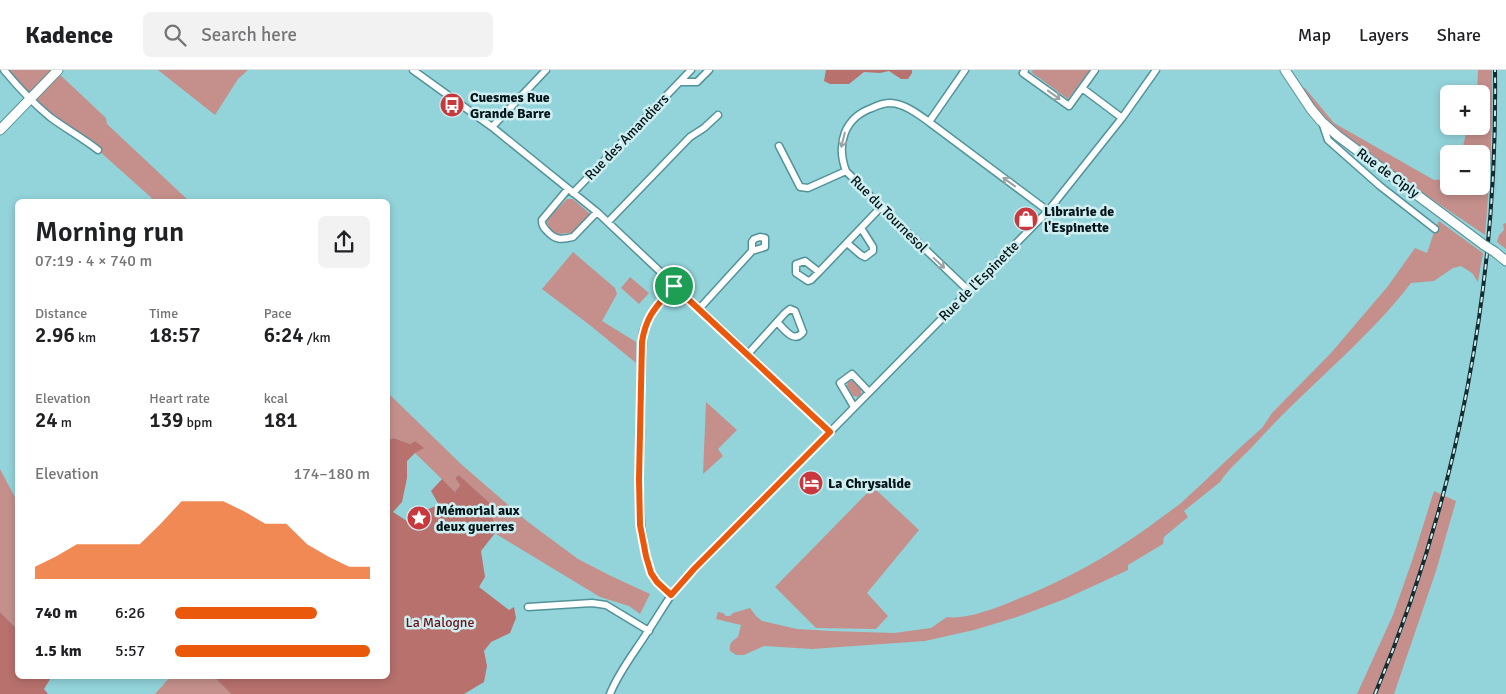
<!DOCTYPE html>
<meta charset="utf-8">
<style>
:root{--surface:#fff;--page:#f2f2f2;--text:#202124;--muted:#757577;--line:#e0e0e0;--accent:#ea580c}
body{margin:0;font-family:Signika,sans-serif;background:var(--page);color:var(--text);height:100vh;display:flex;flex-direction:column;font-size:19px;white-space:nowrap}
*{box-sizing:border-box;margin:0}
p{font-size:16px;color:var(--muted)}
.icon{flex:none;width:28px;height:28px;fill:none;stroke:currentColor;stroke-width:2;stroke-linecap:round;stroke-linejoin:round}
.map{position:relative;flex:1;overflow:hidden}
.details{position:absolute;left:15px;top:129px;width:375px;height:480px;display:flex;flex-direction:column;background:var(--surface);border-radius:8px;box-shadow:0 2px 8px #0003}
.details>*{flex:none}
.tools{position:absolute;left:1440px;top:15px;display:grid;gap:10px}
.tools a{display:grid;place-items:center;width:50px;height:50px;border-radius:8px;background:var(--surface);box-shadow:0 2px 8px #0003;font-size:25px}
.pin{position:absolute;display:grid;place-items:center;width:42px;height:42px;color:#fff;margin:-21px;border:2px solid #fff;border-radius:50%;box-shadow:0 1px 5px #0007}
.round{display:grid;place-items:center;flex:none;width:52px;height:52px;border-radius:8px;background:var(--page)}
.head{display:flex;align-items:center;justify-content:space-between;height:85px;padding:0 20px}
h1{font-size:28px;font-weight:600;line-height:38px}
.stats{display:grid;grid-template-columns:repeat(3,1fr);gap:8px;height:85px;padding:5px 20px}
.stats div{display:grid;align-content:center}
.stats b{font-size:21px;font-weight:600}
.stats small{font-size:14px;font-weight:400}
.stats p{font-size:14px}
.chart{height:140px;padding:10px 20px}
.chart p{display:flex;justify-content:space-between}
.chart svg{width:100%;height:90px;margin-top:5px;fill:var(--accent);opacity:.7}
ul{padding:0 20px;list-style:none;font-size:16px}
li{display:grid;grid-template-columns:80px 60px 1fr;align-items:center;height:38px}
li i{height:12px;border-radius:6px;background:var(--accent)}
header{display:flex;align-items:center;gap:30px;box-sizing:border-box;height:70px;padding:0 25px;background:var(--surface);border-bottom:1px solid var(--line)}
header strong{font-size:24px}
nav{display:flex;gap:28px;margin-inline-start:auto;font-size:18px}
.search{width:350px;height:45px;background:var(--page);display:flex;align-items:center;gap:12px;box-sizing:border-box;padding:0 18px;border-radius:8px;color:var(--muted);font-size:19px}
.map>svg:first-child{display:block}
.green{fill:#c5908c}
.forest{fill:#b8716d}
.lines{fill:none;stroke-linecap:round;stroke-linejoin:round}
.street-casing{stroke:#529299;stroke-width:9}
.secondary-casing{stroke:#529299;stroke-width:11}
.street{stroke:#fff;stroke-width:6}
.secondary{stroke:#fff;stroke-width:9}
.rail-casing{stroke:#142d31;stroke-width:4}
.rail{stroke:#ceeef1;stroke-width:2;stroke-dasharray:5.5;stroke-linecap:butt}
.secondary-bridge-casing{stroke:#529299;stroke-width:11;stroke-linecap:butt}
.secondary-bridge{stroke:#fff;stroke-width:9}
.oneway{stroke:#99a1a2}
.route-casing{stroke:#fff;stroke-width:10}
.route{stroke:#ea580c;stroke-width:6}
.labels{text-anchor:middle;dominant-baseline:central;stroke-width:5;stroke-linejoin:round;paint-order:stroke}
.poi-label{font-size:14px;font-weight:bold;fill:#001316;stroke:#ceeef1;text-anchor:start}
.street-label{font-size:14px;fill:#001316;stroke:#ceeef1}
.park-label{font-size:14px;fill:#6a1217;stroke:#ceeef1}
</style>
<header>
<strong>Kadence</strong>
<div class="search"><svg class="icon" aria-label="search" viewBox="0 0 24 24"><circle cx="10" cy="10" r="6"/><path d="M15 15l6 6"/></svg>Search here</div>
<nav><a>Map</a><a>Layers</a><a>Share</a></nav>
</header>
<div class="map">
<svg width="1506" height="624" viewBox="0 0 1506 624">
<rect width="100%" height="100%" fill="#92d4da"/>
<path class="green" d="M4 0H55L106 48 107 54 189 131H155L98 80 53 47 30 27Z
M158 0H248L238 9 215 45Z
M1033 0H1090L1068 29 1031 2Z
M1478 0H1492C1493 55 1490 110 1485 165L1338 66 1296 17 1305 18 1334 53 1434 110 1449 109V116H1481V84H1461L1468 56H1481V24H1477Z
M567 129H573L589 143V148L573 163 556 164 550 159 547 153 548 148Z
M1439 151 1483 183 1478 212 1472 203 1461 196 1453 198 1434 211 1411 213C1365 273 1304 319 1254 375 1243 387 1228 399 1220 412L1184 441 1188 447 1164 467 1163 474 1128 495V500L1065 529 1017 547 974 560 925 571 812 579 764 576 744 585H736L730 581C729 573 732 571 738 567L741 555 716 549 718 542 723 543 726 546H730L733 543 750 538 756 546 762 551 797 559 831 561 894 563 931 558 947 547C964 550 997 538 1013 531 1064 511 1106 488 1150 456 1160 448 1171 441 1181 433 1208 409 1234 382 1262 358L1272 343 1331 283 1388 216 1415 178 1427 183 1435 159Z
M1506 153V179L1497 172 1499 165 1504 160 1503 154Z
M573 182 615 218 617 224 602 251 636 272V293L591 256 542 219Z
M630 207 649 223 639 234 621 218Z
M852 310 861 318V324L858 327 853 326 847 316 848 312Z
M388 323 461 394 528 452 578 489 611 506 650 524 640 544 629 536 600 527 496 464 492 435 459 405 455 408 460 415 455 422 415 383 423 378 415 371 410 374 394 368 388 370Z
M706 332 737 360 718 379 723 386 703 404Z
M0 399 17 431V559L0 542Z
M873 417 919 460 867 523 888 546 876 559 816 558 775 517Z
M1434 421 1456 431 1436 501 1394 624H1357L1393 545 1413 488Z
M171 606H213L231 624H155Z"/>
<path class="forest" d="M826 0H912V3L908 9H901L889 1 880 3 864 2 849 14H830L824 11Z
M394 368 410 374 415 371 424 378 415 383 407 391V408L402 432 393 442 416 457 428 439 439 435 431 421 442 409 455 422 460 415 455 408 459 405 492 435 495 463 481 481 485 507 479 517 509 540 514 537 516 548 510 563 491 572 484 581 487 596 484 612 464 624H231L213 606H388V370Z
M0 542 17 559 18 606H52L44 619 48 624H0Z"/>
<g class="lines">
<defs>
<path id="street" d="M4 0C18 17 33 33 50 47 66 59 83 68 98 80
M413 0 492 57 597 142 830 362
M1025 0 1023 3 1069 36 1095 0
M680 12H697L709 0
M1082 18 1122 48
M929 52 965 0
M1322 52 1328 70 1380 116 1435 159
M492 57 546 0
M779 76 800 117 808 118 846 101
M568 119 542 150C542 155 543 157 547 161 555 170 561 170 573 167L597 142
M573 123 691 0
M608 152 690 67 704 58 718 45
M847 173 861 185 865 187 873 181V177L861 158
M819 202 805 191 796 194V203L808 211 811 210 819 202 881 137
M969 221 881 137 846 101C836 74 844 48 872 38 878 35 884 33 891 33 905 34 918 44 929 52L1048 141
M699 239 752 181V172L754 169 760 167 765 168V177L752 181
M747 285 785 243 790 239 795 241 803 262C794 274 785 260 777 252
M854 337 840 313 852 304 869 322
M671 525 657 512 651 503 646 486 641 455 639 409 643 262C649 243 661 231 674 216
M528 537 592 533 606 535 649 561
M610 624C619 601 635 582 648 561 658 546 667 530 678 516L1048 141 1122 48 1156 0"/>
<path id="secondary" d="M1285 0 1311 39 1321 51 1338 66 1484 175
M0 60 58 0
M1495 182 1506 191"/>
</defs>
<use href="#street" class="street-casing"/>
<use href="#secondary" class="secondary-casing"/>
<use href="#street" class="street"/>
<use href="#secondary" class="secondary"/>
<defs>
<path id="rail" d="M1375 624C1458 428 1498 213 1495 0"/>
</defs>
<use href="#rail" class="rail-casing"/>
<use href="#rail" class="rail"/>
<defs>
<path id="secondary-bridge" d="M1484 175 1495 182"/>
</defs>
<use href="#secondary-bridge" class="secondary-bridge-casing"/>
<use href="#secondary-bridge" class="secondary-bridge"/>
</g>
<defs><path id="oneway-shaft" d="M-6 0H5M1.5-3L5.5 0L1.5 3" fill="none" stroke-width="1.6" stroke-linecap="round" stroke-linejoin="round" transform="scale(1.25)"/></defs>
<g class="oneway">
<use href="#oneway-shaft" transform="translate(1054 25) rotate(36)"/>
<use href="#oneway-shaft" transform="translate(843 70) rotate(104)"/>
<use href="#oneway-shaft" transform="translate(1009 112) rotate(-144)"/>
<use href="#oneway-shaft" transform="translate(939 193) rotate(43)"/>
</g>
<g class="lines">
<defs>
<path id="route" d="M674 216 830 362 694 499 671 525 657 512 651 503 646 486 640 455 639 409 642 272C646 245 657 236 674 216Z"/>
</defs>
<use href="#route" class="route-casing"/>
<use href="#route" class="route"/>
</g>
<defs>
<symbol id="bus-disc" viewBox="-11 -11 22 22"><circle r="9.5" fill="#c8383c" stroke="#ceeef1"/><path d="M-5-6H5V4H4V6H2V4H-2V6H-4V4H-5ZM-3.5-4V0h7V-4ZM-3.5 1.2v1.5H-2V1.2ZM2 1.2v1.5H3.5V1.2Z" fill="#fff"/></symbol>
<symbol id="shop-disc" viewBox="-11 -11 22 22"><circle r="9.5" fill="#c8383c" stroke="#ceeef1"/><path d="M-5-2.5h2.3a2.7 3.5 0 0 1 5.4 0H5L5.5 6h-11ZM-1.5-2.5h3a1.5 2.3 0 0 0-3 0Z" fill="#fff"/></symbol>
<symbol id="hotel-disc" viewBox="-11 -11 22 22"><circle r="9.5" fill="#c8383c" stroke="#ceeef1"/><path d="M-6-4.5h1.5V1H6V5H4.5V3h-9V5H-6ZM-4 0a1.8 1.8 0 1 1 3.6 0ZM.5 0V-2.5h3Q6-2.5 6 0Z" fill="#fff"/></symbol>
<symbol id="sight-disc" viewBox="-11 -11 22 22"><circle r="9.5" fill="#c8383c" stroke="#ceeef1"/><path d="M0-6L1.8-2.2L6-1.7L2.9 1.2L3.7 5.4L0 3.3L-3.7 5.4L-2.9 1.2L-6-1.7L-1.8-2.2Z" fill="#fff"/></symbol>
</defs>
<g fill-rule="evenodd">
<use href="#bus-disc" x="438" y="21" width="28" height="28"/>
<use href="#shop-disc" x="1012" y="135" width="28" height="28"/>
<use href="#hotel-disc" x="797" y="399" width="28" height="28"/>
<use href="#sight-disc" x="405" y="434" width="28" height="28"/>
</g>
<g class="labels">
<g class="poi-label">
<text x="470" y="27">Cuesmes Rue<tspan x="470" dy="16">Grande Barre</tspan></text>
<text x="1044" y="141">Librairie de<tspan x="1044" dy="16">l'Espinette</tspan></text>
<text x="828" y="413">La Chrysalide</text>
<text x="436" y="440">Mémorial aux<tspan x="436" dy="16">deux guerres</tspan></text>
</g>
<g class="street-label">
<text transform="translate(627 67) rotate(-46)">Rue des Amandiers</text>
<text transform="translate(1388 103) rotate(36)">Rue de Ciply</text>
<text transform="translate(889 144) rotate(45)">Rue du Tournesol</text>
<text transform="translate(979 211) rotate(-45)">Rue de l'Espinette</text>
</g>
<g class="park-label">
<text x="440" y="552">La Malogne</text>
</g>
</g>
</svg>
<div class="tools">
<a>+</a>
<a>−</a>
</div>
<div class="pin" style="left:674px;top:216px;background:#1e9e55"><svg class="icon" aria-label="arrive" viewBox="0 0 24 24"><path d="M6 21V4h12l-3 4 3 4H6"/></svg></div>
<section class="details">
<div class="head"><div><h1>Morning run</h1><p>07:19 · 4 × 740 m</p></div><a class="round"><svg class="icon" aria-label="share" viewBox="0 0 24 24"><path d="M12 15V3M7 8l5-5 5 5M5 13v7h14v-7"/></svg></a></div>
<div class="stats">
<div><p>Distance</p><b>2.96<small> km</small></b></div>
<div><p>Time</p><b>18:57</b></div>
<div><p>Pace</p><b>6:24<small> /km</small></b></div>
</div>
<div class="stats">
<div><p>Elevation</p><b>24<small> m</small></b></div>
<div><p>Heart rate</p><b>139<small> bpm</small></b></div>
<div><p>kcal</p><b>181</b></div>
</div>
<div class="chart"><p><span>Elevation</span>174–180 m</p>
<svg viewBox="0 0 160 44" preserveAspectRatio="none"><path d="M0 44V38L10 33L20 27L30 27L40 27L50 27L60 17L70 6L80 6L90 6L100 11L110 17L120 17L130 27L140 33L150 38L160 38V44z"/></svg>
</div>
<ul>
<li><b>740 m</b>6:26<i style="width:73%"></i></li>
<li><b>1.5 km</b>5:57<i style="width:100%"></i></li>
</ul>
</section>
</div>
